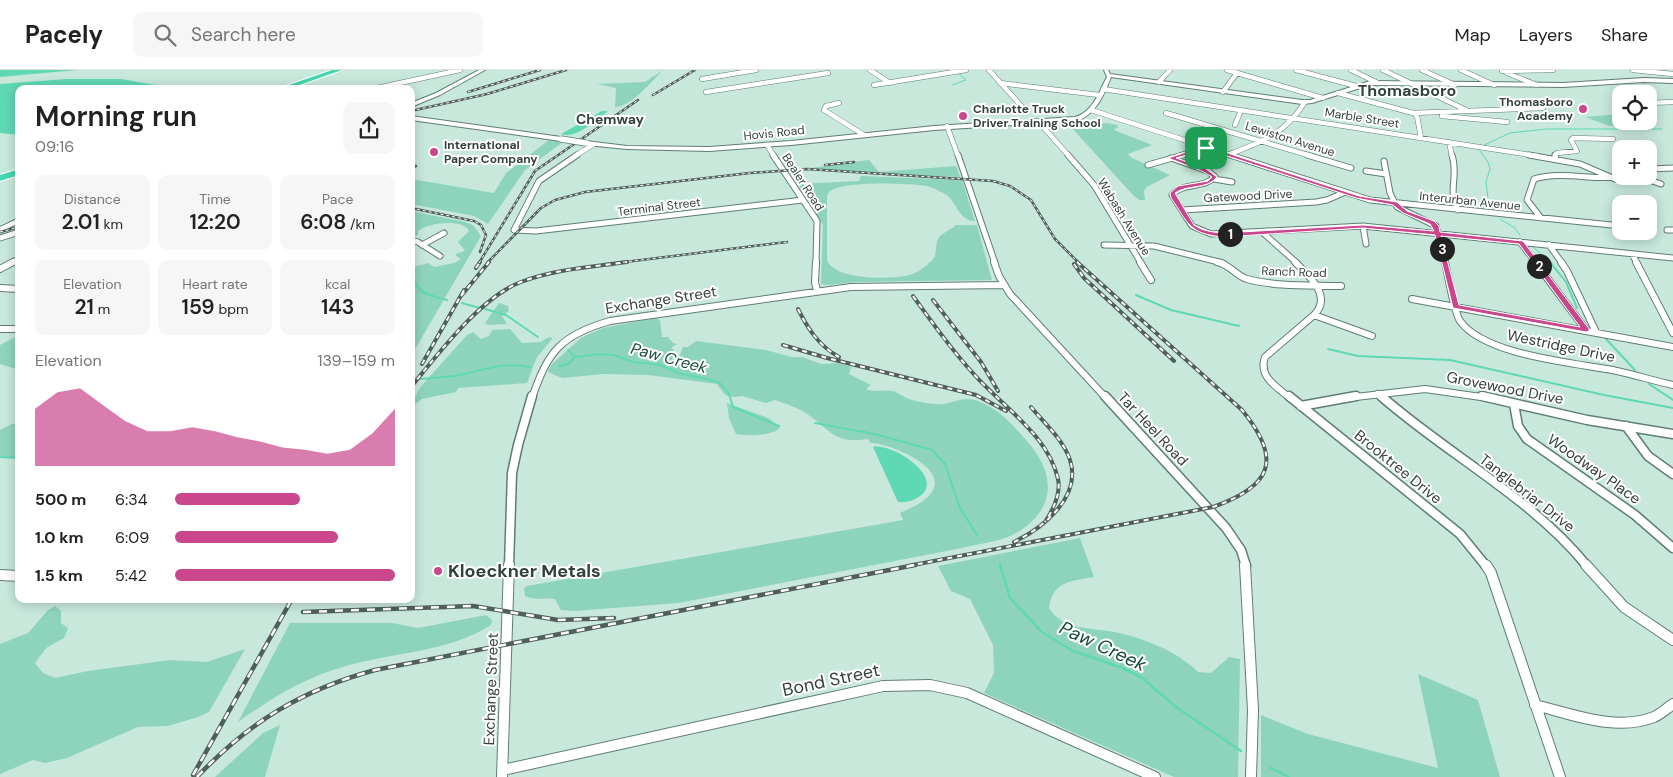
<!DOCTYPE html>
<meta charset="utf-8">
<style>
:root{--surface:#fff;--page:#f6f6f6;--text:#222;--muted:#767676;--line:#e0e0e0;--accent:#ca478d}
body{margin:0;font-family:"DM Sans",sans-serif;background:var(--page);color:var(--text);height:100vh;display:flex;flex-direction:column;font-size:19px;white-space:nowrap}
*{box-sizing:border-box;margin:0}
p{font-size:16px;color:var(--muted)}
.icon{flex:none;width:28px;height:28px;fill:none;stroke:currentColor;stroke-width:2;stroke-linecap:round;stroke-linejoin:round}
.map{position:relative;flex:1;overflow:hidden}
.sheet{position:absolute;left:15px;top:15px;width:400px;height:518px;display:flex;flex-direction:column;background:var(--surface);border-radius:10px;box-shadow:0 2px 12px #0003}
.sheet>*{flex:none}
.tools{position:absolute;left:1612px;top:15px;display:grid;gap:10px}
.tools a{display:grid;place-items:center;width:45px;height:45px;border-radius:10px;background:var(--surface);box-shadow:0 2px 12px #0003;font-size:25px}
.pin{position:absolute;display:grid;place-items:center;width:42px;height:42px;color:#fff;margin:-21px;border-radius:10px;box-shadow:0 2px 8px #0006}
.km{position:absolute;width:25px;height:25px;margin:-12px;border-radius:50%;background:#222;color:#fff;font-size:14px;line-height:25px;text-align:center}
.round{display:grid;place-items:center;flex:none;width:52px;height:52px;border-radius:10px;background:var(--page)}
.summary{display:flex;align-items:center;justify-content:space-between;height:85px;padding:0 20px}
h1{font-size:28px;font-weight:600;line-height:38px}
.metrics{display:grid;grid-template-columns:repeat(3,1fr);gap:8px;height:85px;padding:5px 20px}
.metrics div{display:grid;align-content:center;border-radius:10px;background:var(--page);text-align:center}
.metrics b{font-size:21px;font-weight:600}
.metrics small{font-size:14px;font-weight:400}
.metrics p{font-size:14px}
.chart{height:140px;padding:10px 20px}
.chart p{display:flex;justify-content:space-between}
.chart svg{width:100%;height:90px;margin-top:5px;fill:var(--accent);opacity:.7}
ul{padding:0 20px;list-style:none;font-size:16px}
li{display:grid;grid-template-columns:80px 60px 1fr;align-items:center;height:38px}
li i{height:12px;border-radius:6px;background:var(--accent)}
header{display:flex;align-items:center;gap:30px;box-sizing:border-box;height:70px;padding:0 25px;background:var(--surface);border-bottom:1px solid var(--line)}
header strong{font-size:24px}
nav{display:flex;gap:28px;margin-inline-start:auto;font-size:18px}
.search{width:350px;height:45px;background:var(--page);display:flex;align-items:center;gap:12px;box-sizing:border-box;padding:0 18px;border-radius:10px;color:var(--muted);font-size:19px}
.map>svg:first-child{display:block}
.green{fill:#8ed4bc}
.water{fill:#5fd8b4}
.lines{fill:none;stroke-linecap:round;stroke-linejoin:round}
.stream-far2{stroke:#5fd8b4;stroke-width:1}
.stream-far1{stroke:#5fd8b4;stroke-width:2}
.stream{stroke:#5fd8b4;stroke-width:2.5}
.street-far4-casing{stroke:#607d73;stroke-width:5.5}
.street-far3-casing{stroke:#607d73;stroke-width:7}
.street-far2-casing{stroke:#607d73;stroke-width:8}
.street-far1-casing{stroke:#607d73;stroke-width:11}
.street-casing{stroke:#607d73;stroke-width:12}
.secondary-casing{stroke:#607d73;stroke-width:2}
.highway-casing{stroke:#fff;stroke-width:2}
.street-far4{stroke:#fff;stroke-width:4.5}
.street-far3{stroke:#fff;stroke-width:5}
.street-far2{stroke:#fff;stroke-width:6}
.street-far1{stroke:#fff;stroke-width:8}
.street{stroke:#fff;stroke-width:10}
.secondary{fill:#fff;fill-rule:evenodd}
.highway{fill:#45d7af;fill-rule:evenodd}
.rail-far2-casing{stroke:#4f5f5a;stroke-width:2.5}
.rail-far1-casing{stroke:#4f5f5a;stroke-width:4}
.rail-casing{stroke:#4f5f5a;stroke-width:4.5}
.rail-far2{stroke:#fff;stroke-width:1;stroke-dasharray:3;stroke-linecap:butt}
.rail-far1{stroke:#fff;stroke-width:2;stroke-dasharray:5;stroke-linecap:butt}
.rail{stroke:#fff;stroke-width:2.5;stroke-dasharray:8;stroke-linecap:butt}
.secondary-bridge-casing{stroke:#607d73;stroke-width:7;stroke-linecap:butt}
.secondary-bridge{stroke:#fff;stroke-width:5.5}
.route{fill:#ca478d;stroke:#fff;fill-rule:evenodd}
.poi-dot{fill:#ca478d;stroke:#fff;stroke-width:2}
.labels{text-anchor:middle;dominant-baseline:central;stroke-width:4;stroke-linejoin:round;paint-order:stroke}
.far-poi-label{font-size:12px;font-weight:bold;fill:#34403c;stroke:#fff;text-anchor:start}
.far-street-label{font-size:12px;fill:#34403c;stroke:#fff}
.far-neighbourhood-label{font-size:14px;font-weight:bold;fill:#34403c;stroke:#fff}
.street-label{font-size:15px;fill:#34403c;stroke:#fff}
.far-district-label{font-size:16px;font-weight:bold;fill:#34403c;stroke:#fff}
.water-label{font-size:16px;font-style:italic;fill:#174a3c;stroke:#fff}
.near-poi-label{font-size:18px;font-weight:bold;fill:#34403c;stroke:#fff;text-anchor:start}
.near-street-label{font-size:18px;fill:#34403c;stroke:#fff}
.near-water-label{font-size:19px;font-style:italic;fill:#174a3c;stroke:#fff}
</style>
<header>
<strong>Pacely</strong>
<div class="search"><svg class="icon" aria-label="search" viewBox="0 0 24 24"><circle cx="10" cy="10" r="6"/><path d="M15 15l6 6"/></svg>Search here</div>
<nav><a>Map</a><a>Layers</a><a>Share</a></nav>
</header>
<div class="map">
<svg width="1673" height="707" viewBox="0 0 1673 707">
<rect width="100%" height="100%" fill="#c8e8dc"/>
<path class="green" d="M663 0C652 11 631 37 615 37L616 18 597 14 645 12Z
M1621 44V51H1647L1653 54 1609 56 1585 47Z
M1107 53 1117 55 1118 57 1114 60 1152 75 1128 84 1132 88 1170 105 1147 117 1144 120 1145 130H1139L1132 124 1070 56Z
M549 70 563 72 525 100 488 154 474 146 411 134V109L494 123 506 103Z
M869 90 879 102 956 96 960 107 858 103 810 98Z
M861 106 962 110 975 151C958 151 957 131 945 124 939 121 933 117 926 116 908 113 844 111 830 121L827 126V190C834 211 896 210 913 204 918 202 925 197 929 193 939 186 934 179 938 169 941 163 951 160 956 155H977L992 210 856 212 827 215 821 214 823 155 798 114 859 111Z
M411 141 465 152 473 155 481 166 411 286V194L414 197 428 193 434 197 454 193 461 189 456 186V184L465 181 458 172 469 161C462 148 428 153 418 161V165L412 167 411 155 414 150 411 147Z
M499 233 508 236 509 241 502 246 507 254 488 255 485 253Z
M656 248 660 250 662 267H668L673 273 677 274 671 278 674 280 670 284 680 285 683 277H688L696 271 766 280 792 287H802L821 294 838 293 851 297 849 304 871 315 866 319C875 323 883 319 892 321 898 322 903 327 909 329 919 332 933 335 943 334 956 332 966 325 980 332 1000 340 1012 354 1026 370 1055 402 1058 437 1018 462 1004 471 983 473 967 477L679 533 574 541 561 540 555 529C545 527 534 531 525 526L524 518 527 516 903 450 900 443C911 438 929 431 934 418 943 395 888 373 871 373L868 369C834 374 832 361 807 344 798 337 785 334 775 330L766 333 742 326 735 327 725 325 717 314 648 305 603 304 562 308 548 302 551 295 581 268 603 258Z
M510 259 522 273 541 272 547 268 551 267 552 269 537 287 527 313 458 318 456 322 422 329 411 337 418 321 424 313 467 265 473 262 481 269 489 266 492 260Z
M19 265V300L0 294V275Z
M727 333 768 348 779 356V359C769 366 748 366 736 364L729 348Z
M19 353V388L0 387V360L12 354Z
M1080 468 1094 507C1072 511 1052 511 1049 538 1064 562 1094 557 1119 563 1146 569 1178 582 1198 602L1211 603 1229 587 1240 589 1238 707H1174L984 623 994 603 993 575 970 529 951 521 938 496Z
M55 536 61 541V553L68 558 64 568 46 578 35 593 43 603 55 608 88 601 170 590 207 592 245 579 209 642 198 647 168 656 138 657 67 688 45 693 33 690 0 704V574L28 563 48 540Z
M486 545 492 550 491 555C447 583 392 582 343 597 304 608 272 628 238 652L290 553H392L418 558Z
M1418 604 1478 630 1500 707H1261V645L1308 664 1438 698Z
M280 655 265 707H215L263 663Z"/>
<path class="water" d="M0 0H77L0 7Z
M66 9H121L179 19H19V65L0 63V14Z
M602 41H608C598 49 575 70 561 64Z
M873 377C891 372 946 407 920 426 913 431 906 433 898 432Z"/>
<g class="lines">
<path class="stream-far2" d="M952 15 966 10 958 3
M1482 76 1510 63 1546 59H1662
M1478 78 1488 92 1490 99 1486 112 1488 129 1495 141
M1500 149 1515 158 1520 165
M1533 177 1552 193"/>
<path class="stream-far1" d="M1550 192 1566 212 1577 238
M411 201C418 224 424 224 447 230
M1136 225 1171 240 1239 256
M462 233 480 238
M485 239 506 245 538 267
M1606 269 1635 300
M1328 279 1358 286 1450 290 1604 325 1673 338
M568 280 575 287
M575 287 599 284 613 285 633 292 660 295 679 303 715 311 721 314 729 324 733 337 779 356
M559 296 568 294 575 287
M421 309C434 308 448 307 460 305 488 299 501 292 530 297
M1649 314 1673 330
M815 353 875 364 932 380 945 394 960 438 977 465
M0 387 19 388
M1000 494 1001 496"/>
<path class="stream" d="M1000 495 1010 528 1042 562 1071 580 1122 598 1141 607 1176 637 1241 681
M1271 698 1289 707"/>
<defs>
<path id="street-far4" d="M870 0 890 13
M989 0 1024 39
M1227 0 1323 28
M1296 0 1356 16
M1351 0 1378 13
M1383 0 1466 40
M1422 0 1455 15
M1461 0 1494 15
M1633 0 1673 4
M1502 1 1553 0
M1507 3 1537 15
M702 9 756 0
M1159 12 1170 0
M1000 13 1099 25
M874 15 966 0
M372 19 460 0
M1103 19 1537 86
M706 22 828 3
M1223 22 1237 3
M1338 23 1413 43 1543 38
M839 33 826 36 824 40 864 65
M1649 33 1673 32
M1091 40 1234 86
M1166 43 1311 86
M1413 43 1417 46 1421 68
M1442 46 1507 52
M1038 51 1069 86
M1235 55 1241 40
M947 56 958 86
M1449 72 1452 86
M767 75 774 86
M1227 85C1262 72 1284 65 1305 32
M575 86 594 74
M1178 86 1206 78
M1555 86 1557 83 1577 81 1571 70 1573 68 1613 69"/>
<path id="street-far3" d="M577 85 539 111 514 160 536 161 803 130
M773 85 817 151 816 193
M958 85 995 193
M1068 85 1094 115 1141 193
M1230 85 1370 130 1621 156
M1307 85 1351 98
M1452 85C1459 107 1447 119 1458 140
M1529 85 1580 94 1615 109
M1555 85 1556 89
M1171 88 1208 101 1215 107C1203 119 1183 112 1172 125L1192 156 1211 164 1363 156 1673 188
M1384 91 1390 123 1397 137 1436 156 1445 193
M1148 95 1183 85
M1649 99 1673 98
M1366 101 1386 104
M1638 106 1661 114
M1214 109 1232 112
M1182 140 1316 132 1327 130 1343 123
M1541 148 1527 130 1534 109C1565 100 1596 112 1627 106
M1363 156 1366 174
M1667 160H1673
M1262 162 1297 193
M0 168 19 162
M411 170 418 172 440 186
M1520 172 1536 193
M422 175 444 163
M1104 175 1154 176 1223 193
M1549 175 1562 193
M1632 184 1637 193
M11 193 19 189"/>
<path id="street-far2" d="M816 192 815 212 817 221
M994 192 999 206 1010 224 1106 328
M1140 192 1151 210
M1217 192C1231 195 1236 206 1247 209 1276 217 1311 215 1341 216
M1445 192C1448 205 1454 242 1460 251 1485 286 1577 293 1617 301 1636 305 1654 311 1673 315
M1535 192 1586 260
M1561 192 1567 201 1596 262
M1636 192 1673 263
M0 199 13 192
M0 218 19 219
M1412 229 1673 277
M1314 245 1372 266
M0 259H19
M1378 324 1382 328
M532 328C548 281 561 265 610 251L851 217 1003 215
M1290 328C1277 317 1258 307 1265 287L1314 245C1333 226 1309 206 1295 192
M1347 328 1425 319 1488 328"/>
<path id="street-far1" d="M1105 326 1226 458 1241 480 1246 496
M1289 326 1460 464 1486 496
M1381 326C1448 385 1531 427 1587 496
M1482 326 1587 350 1673 364
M1514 334 1518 356 1527 369 1635 445 1673 478
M1301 336 1356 326
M1626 356 1648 386 1673 404
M509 496 512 403 518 375 532 326"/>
<path id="street" d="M1245 495 1253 640 1251 707
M1486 495 1491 503 1560 707
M1586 495 1624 537 1673 570
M0 505 19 506
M1535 635C1572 644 1616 662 1654 647 1661 644 1667 638 1673 634
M503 700 883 616 930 615 967 623 1155 707
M502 707 509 495"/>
<path id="secondary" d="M479 0H485L440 25 411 37V33L436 23Z
M1104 0H1108L1110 4 1302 30H1310L1370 11 1563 13 1644 8 1673 9V13L1644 12 1563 17 1370 15 1312 33 1302 34 1111 7C1104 25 1096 45 1076 51L934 60 791 75 709 81 627 79 586 75 583 73 586 71 627 76 709 77 791 71 934 56 1075 47C1093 42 1099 22 1107 7Z
M411 46 561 67 564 69 561 71 411 50Z
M19 148V153L0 162V157Z"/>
<path id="highway" d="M332 0H342L288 19H277Z
M19 99V105L0 111V105Z"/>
</defs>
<use href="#street-far4" class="street-far4-casing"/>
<use href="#street-far3" class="street-far3-casing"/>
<use href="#street-far2" class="street-far2-casing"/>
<use href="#street-far1" class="street-far1-casing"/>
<use href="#street" class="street-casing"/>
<use href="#secondary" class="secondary-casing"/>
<use href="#highway" class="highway-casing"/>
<use href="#street-far4" class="street-far4"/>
<use href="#street-far3" class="street-far3"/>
<use href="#street-far2" class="street-far2"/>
<use href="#street-far1" class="street-far1"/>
<use href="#street" class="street"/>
<use href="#secondary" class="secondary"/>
<use href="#highway" class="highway"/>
<defs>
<path id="rail-far2" d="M468 22 540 0
M653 25 695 0
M411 41 487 24 566 0
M825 95 854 92
M411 98 416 96
M411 138 474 151 481 155 486 165 480 182
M0 162 19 157
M479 193 535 101 638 30
M487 193 541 138 555 130 585 122 750 103 807 99 993 111 1010 116 1031 130 1055 169 1079 193
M617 193 787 172"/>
<path id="rail-far1" d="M1074 194 1084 208 1174 291
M476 198 480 192
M461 226 489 192
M913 226C932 252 950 278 972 302 1000 335 1048 364 1058 409 1061 424 1053 440 1045 452
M933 230 981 292 998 321
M798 239C808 259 819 276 839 287
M783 275 827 288 976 325 1006 341
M422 294 464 220
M411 317C438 284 481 227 521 212 555 199 592 197 627 192
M1014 472C1043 458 1082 427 1070 390 1063 369 1044 353 1031 337
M908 496 1213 437C1272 416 1283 390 1242 340L1077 192"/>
<path id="rail" d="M303 542 473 536 558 550 614 548
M193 705 292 529
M197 707C249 652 302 620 375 600L915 495"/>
</defs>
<use href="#rail-far2" class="rail-far2-casing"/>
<use href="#rail-far1" class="rail-far1-casing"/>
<use href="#rail" class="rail-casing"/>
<use href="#rail-far2" class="rail-far2"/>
<use href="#rail-far1" class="rail-far1"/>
<use href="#rail" class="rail"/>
<defs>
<path id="secondary-bridge" d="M561 69 586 73"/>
</defs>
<use href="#secondary-bridge" class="secondary-bridge-casing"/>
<use href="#secondary-bridge" class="secondary-bridge"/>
</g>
<path class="route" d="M1206 76 1359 126 1397 132 1407 141 1434 151 1439 156 1440 162 1523 171 1590 260 1586 262 1453 238 1435 165 1363 158 1223 167C1189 164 1188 153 1171 128L1170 123 1178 116 1208 111 1212 107 1202 101 1168 88ZM1206 79 1356 128 1393 135 1403 143 1430 154 1434 161 1363 155 1223 163C1212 162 1203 161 1194 155L1175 123C1188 114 1207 120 1217 107L1206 99 1176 88ZM1441 166 1519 174 1580 257 1459 235Z"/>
<g class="poi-dot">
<circle cx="1583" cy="39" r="5"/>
<circle cx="963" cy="46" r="5"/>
<circle cx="434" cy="82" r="5"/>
<circle cx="438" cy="501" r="5"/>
</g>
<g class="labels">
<g class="far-poi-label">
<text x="1573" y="32" text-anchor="end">Thomasboro<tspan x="1573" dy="14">Academy</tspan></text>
<text x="973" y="39">Charlotte Truck<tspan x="973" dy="14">Driver Training School</tspan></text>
<text x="444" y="75">International<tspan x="444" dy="14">Paper Company</tspan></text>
</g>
<g class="far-street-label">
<text transform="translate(1362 48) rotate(9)">Marble Street</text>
<text transform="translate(774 63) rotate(-6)">Hovis Road</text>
<text transform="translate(1290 69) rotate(17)">Lewiston Avenue</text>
<text transform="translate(803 112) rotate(57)">Bealer Road</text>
<text transform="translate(1248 126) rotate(-3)">Gatewood Drive</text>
<text transform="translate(1470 131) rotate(6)">Interurban Avenue</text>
<text transform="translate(659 137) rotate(-7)">Terminal Street</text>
<text transform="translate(1124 147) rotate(58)">Wabash Avenue</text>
<text transform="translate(1294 202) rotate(2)">Ranch Road</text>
</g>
<g class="far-neighbourhood-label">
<text x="610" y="49">Chemway</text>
</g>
<g class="street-label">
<text transform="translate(661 230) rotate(-9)">Exchange Street</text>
<text transform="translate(1561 276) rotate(12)">Westridge Drive</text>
<text transform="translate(1505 318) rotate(11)">Grovewood Drive</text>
<text transform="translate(1153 359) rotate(47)">Tar Heel Road</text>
<text transform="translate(1398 397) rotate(39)">Brooktree Drive</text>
<text transform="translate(1594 399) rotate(35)">Woodway Place</text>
<text transform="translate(1527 423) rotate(38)">Tanglebriar Drive</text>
<text transform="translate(491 619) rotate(-88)">Exchange Street</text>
</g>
<g class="far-district-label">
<text x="1407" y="20">Thomasboro</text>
</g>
<g class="water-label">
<text transform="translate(669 288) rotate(15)">Paw Creek</text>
</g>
<g class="near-poi-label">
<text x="448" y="501">Kloeckner Metals</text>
</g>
<g class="near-street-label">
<text transform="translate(831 610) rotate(-12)">Bond Street</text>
</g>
<g class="near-water-label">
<text transform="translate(1103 576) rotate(25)">Paw Creek</text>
</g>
</g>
</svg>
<div class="tools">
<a><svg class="icon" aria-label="locate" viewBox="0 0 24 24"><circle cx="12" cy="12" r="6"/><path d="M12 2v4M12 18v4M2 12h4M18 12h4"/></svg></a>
<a>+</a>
<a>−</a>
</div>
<div class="pin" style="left:1206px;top:78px;background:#1e9e55"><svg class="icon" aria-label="arrive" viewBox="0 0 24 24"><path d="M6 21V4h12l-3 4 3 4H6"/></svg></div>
<b class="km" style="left:1230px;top:164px">1</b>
<b class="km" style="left:1539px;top:196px">2</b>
<b class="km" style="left:1442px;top:179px">3</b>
<section class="sheet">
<div class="summary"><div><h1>Morning run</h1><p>09:16</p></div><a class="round"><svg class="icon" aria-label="share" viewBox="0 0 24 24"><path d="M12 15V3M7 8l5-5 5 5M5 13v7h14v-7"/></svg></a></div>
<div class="metrics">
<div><p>Distance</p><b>2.01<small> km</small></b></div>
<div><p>Time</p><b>12:20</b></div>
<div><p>Pace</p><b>6:08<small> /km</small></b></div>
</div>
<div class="metrics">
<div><p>Elevation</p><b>21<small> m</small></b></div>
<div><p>Heart rate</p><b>159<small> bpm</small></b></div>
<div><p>kcal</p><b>143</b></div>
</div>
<div class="chart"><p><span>Elevation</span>139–159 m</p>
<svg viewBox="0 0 160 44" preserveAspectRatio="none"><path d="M0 44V16L10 8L20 6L30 14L40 22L50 27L60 27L70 25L80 27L90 30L100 32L110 35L120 36L130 38L140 36L150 28L160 16V44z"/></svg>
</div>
<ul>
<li><b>500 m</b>6:34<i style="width:57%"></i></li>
<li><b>1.0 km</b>6:09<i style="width:74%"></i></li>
<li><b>1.5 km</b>5:42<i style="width:100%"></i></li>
</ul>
</section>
</div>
